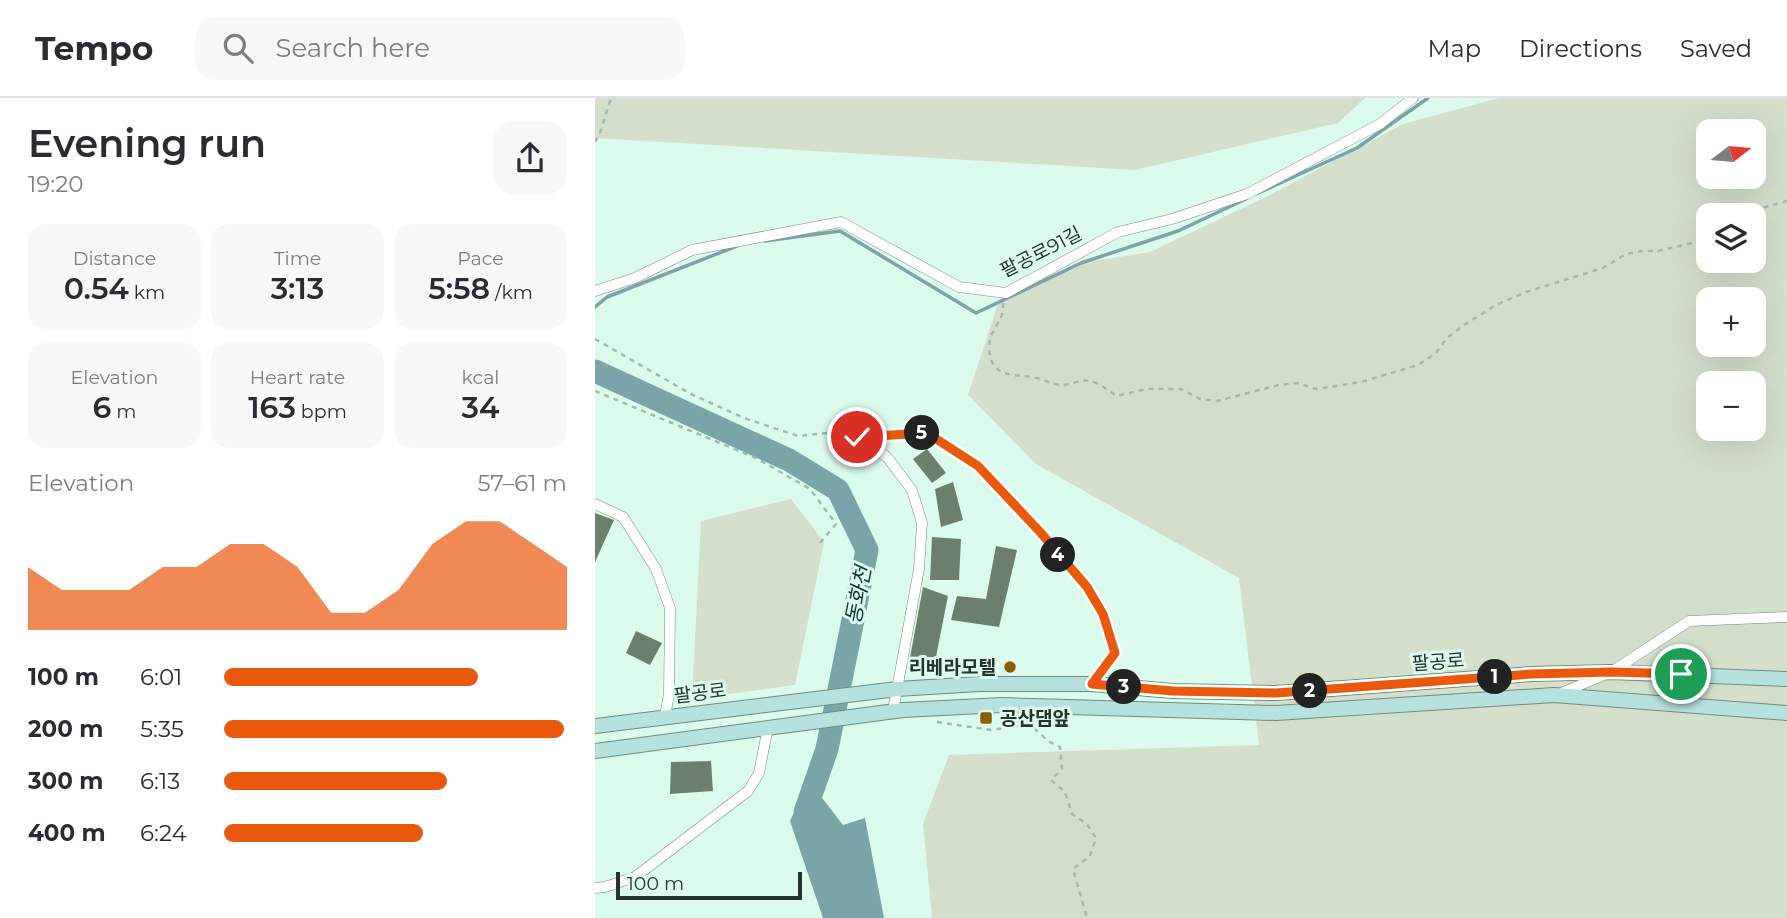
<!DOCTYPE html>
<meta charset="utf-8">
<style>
:root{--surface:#fff;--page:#f7f7f7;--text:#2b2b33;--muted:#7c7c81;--line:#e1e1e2;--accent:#ea580c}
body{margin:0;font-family:Montserrat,"Noto Sans KR",sans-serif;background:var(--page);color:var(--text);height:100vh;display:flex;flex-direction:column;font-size:26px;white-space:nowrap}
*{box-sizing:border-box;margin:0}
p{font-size:23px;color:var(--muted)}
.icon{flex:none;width:38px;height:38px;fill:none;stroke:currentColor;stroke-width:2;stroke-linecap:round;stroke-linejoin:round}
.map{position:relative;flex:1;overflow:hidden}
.panel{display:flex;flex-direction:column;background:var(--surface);width:595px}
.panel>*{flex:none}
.needle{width:46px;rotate:74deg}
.fabs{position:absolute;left:1101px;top:21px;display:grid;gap:14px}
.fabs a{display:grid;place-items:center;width:70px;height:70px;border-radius:14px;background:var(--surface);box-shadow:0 7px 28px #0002;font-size:35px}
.scale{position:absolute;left:21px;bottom:18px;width:186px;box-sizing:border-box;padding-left:7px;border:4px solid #27332e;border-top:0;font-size:19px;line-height:24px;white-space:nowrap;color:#27332e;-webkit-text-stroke:5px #dbfbed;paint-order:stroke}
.pin{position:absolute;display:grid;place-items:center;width:60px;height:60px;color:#fff;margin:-30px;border:4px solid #fff;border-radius:50%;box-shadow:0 2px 7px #0007}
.km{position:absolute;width:35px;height:35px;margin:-18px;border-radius:50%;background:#222;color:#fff;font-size:19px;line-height:35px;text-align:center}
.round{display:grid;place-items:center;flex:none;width:74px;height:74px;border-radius:21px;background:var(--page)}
.summary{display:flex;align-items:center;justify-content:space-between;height:119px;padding:0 28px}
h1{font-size:38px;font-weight:600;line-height:52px}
.figures{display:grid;grid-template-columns:repeat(3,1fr);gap:10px;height:119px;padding:7px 28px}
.figures div{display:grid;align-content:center;border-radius:18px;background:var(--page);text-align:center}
.figures b{font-size:30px;font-weight:600}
.figures small{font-size:19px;font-weight:400}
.figures p{font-size:19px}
.chart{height:196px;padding:14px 28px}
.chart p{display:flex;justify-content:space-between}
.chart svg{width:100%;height:126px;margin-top:7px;fill:var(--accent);opacity:.7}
ul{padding:0 28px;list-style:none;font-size:23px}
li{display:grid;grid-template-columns:112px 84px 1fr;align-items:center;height:52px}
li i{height:18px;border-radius:9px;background:var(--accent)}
header{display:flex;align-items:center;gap:42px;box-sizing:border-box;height:98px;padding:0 35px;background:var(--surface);border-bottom:2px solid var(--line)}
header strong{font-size:33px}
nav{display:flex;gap:38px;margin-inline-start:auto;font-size:24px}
.search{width:490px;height:63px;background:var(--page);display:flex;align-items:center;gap:18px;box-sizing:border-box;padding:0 24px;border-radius:21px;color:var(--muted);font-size:26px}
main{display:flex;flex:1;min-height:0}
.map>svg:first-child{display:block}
.green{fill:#d4dfcb;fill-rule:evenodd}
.water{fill:#7ba4a9}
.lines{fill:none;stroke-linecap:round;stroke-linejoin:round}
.stream{stroke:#7ba4a9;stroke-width:3.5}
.river{stroke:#7ba4a9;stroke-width:23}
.building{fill:#6a806d}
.minor-casing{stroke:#6e8b7f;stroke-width:11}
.secondary-casing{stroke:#6e8b7f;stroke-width:16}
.path{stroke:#a1baaf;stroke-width:2.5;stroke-dasharray:5 5;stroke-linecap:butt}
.minor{stroke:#fff;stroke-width:10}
.secondary{stroke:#b7e1de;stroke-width:14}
.route-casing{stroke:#fff;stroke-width:14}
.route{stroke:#ea580c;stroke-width:9}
.poi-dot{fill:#8a5d00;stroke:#dbfbed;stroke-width:2.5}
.labels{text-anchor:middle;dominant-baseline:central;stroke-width:6;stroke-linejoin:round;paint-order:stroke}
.street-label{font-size:19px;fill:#27332e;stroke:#dbfbed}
.poi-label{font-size:19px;font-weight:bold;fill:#27332e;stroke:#dbfbed;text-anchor:end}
.water-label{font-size:21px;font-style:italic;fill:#0a3539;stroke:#dbfbed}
</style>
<header>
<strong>Tempo</strong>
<div class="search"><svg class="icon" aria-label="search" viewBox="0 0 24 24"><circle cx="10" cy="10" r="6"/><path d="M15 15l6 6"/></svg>Search here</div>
<nav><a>Map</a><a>Directions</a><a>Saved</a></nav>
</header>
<main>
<section class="panel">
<div class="summary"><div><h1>Evening run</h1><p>19:20</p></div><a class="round"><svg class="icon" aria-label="share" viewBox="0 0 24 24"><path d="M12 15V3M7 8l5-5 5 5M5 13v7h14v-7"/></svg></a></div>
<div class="figures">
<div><p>Distance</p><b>0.54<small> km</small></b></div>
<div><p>Time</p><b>3:13</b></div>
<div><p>Pace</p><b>5:58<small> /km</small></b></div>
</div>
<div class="figures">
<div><p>Elevation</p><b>6<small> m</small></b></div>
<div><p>Heart rate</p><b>163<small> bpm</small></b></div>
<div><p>kcal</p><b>34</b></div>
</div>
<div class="chart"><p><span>Elevation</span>57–61 m</p>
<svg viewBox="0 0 160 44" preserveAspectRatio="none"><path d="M0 44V22L10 30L20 30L30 30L40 22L50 22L60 14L70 14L80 22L90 38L100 38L110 30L120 14L130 6L140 6L150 14L160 22V44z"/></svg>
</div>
<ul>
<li><b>100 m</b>6:01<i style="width:74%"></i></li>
<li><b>200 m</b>5:35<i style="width:99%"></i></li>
<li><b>300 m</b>6:13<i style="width:65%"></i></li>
<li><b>400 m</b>6:24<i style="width:58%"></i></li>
</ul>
</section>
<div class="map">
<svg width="1192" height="820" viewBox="0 0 1192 820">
<rect width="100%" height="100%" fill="#dbfbed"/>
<path class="green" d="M0 0H770L743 25 540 72 0 40Z
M904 0H1192V820H337L328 726 354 657 664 647 644 480 441 366 373 297 404 203 486 165 555 154 673 98 808 26ZM1113 33H1158V79H1113ZM1113 117H1158V163H1113ZM1113 201H1158V247H1113ZM1113 285H1158V331H1113Z
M196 401 229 444 200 587 97 601 106 423Z"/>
<path class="water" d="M214 683 248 727 270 720 289 820H228L195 723Z"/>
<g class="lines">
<path class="stream" d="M661 96 762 50 833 0
M170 143 245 133 381 215 486 165 583 133 651 101
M0 209 12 199 142 148"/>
<path class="river" d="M0 273 194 362 243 392 272 452 232 651 210 714 212 719"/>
</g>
<path class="building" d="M332 351 351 375 337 385 318 361Z
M358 384 368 422 346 429 340 391Z
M0 415 19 422 0 464Z
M337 439 366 441 364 482H335Z
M401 448 422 452 404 529 356 522 362 498 391 501Z
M328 489 353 498 339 569 314 565Z
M41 533 67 545 55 567 31 555Z
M116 663 118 693 75 696 76 664Z"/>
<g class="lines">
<defs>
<path id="minor" d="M0 193 40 180 97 152 246 124 364 189 411 195 523 134 577 121 652 96 785 26 818 0
M0 406 28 419 61 471 75 510 74 596 70 618
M964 596 1016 574 1094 523 1192 519
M298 613 324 471 327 425 317 392 292 359 262 339 332 335 383 367 446 435 492 489 508 516 520 555 497 586
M0 790 10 789 40 779 153 693 164 675 173 629"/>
<path id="secondary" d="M0 628 302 591 384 586H497L577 593 681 595 937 576 1016 574 1192 581
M0 653 308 612 407 607 681 615 959 597 1192 615"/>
</defs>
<use href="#minor" class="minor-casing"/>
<use href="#secondary" class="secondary-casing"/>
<path class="path" d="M0 44 5 35 16 0
M1150 117 1160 112 1192 103
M408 205C410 224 394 231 394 249 395 279 415 276 436 279 446 280 458 287 467 287 476 287 485 281 494 283 503 284 514 293 522 298L551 291H586L605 301 622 303 684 287 703 285 721 291 766 284 823 267 840 256 852 240 872 225 903 206 931 194 1008 170 1031 156 1047 153H1063L1105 143 1113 132
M0 241 96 296 149 320 203 338 241 334 252 336
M0 293 161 360 215 391 241 426 224 446
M342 624 396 632 435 626 453 643 465 649 467 671 456 682 470 694 477 716 492 726 501 740 495 758 478 771 492 820"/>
<use href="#minor" class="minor"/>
<use href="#secondary" class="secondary"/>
</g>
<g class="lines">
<defs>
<path id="route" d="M262 339 332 335 383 368 446 435 492 489 508 516 520 555 497 586 578 593 681 595 937 576 1016 574 1086 576"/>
</defs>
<use href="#route" class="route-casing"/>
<use href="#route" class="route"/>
</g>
<g class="poi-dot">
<circle cx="415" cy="569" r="7"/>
<rect x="384" y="613" width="14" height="14" rx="3.5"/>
</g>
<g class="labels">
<g class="street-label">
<text transform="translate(446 154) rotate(-27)">팔공로91길</text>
<text transform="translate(843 564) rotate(-4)">팔공로</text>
<text transform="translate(105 595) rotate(-7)">팔공로</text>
</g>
<g class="poi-label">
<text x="401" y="569">리베라모텔</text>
<text x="405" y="620" text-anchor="start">공산댐앞</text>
</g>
<g class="water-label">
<text transform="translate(263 497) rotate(-79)">동화천</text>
</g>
</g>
</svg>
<div class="fabs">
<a><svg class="needle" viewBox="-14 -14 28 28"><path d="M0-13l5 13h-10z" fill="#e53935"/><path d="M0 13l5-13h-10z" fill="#7c7c81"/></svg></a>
<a><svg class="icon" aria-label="layers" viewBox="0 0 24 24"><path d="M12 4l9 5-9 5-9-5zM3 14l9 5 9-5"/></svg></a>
<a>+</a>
<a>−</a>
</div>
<div class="scale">100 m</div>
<div class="pin" style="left:1086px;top:576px;background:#1e9e55"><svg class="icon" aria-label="arrive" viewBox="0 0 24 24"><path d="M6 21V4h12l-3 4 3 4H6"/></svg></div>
<div class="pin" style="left:262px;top:339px;background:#d93025"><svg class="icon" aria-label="check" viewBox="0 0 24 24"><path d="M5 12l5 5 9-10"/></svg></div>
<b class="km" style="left:900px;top:579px">1</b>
<b class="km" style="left:715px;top:593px">2</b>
<b class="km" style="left:529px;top:589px">3</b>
<b class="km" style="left:463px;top:457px">4</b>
<b class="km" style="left:327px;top:335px">5</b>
</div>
</main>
